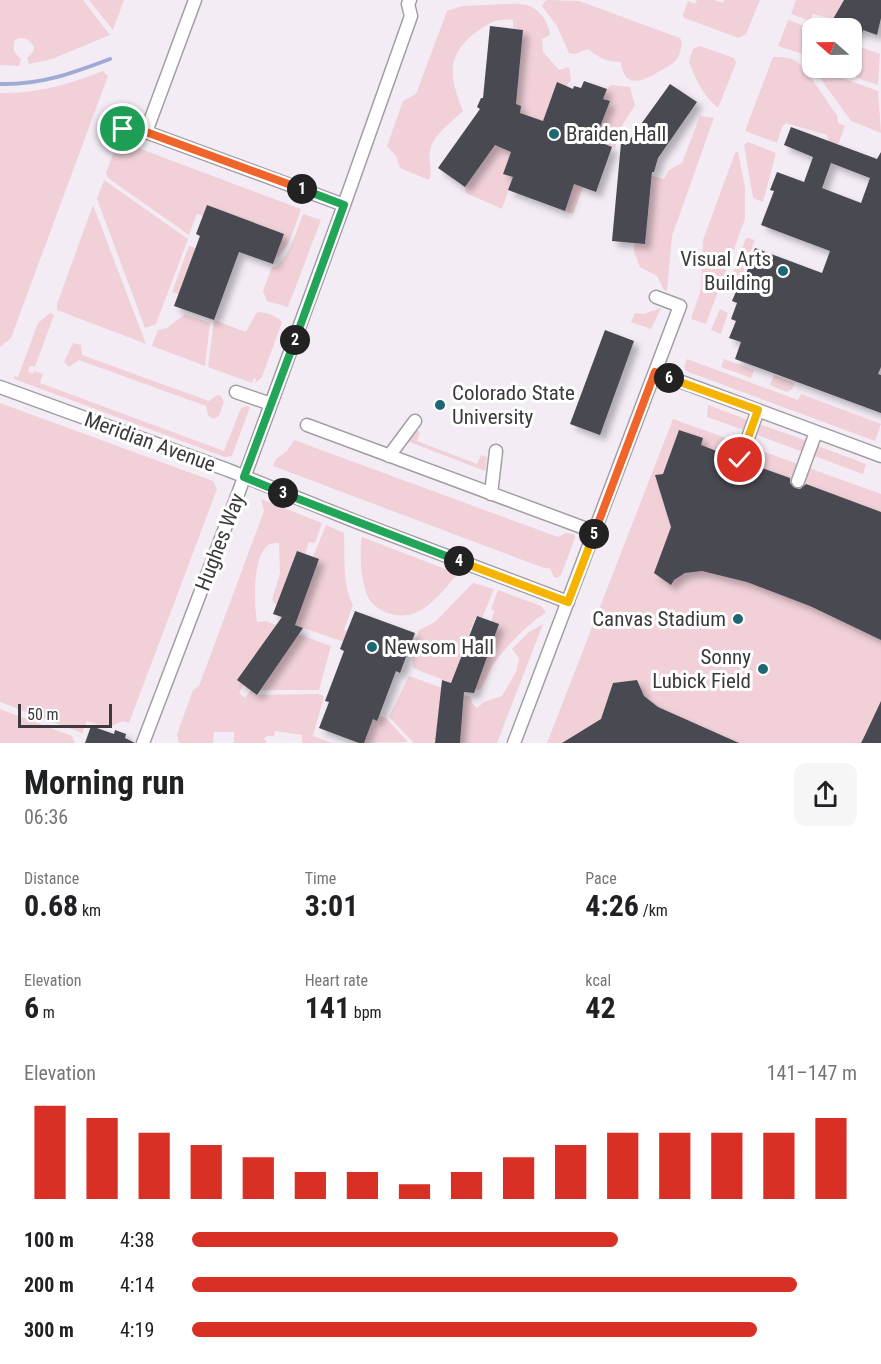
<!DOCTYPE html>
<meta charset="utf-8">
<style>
:root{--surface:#fff;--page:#f6f6f6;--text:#202124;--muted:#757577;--accent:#d93025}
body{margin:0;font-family:"Roboto Condensed",sans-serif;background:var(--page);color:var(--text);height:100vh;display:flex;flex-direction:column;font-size:22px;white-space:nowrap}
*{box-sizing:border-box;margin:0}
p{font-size:20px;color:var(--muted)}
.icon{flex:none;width:33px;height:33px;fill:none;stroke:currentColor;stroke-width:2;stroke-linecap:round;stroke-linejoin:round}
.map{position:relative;height:743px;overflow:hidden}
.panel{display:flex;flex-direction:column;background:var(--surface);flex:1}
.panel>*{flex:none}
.needle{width:39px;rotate:290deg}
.buttons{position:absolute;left:802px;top:18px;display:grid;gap:12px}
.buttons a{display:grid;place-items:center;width:60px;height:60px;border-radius:12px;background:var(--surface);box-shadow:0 2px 4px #0004;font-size:30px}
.scale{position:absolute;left:18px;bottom:15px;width:94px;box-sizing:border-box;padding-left:6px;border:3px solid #3c3a3d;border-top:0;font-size:16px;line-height:21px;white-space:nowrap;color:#3c3a3d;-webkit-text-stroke:4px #fff;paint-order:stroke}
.pin{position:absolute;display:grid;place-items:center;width:51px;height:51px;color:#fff;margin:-26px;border:3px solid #fff;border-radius:50%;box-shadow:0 2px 6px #0007}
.km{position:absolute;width:30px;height:30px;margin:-15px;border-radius:50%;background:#222;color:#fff;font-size:16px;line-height:30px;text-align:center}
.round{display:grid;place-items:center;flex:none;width:63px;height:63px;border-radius:12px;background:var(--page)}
.headline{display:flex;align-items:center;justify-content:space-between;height:102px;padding:0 24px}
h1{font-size:33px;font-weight:700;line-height:45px}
.stats{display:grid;grid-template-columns:repeat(3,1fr);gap:9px;height:102px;padding:6px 24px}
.stats div{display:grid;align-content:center}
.stats b{font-size:30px;font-weight:700}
.stats small{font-size:16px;font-weight:400}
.stats p{font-size:16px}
.chart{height:168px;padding:12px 24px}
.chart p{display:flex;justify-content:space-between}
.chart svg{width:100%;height:108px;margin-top:6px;stroke:var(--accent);stroke-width:6}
ul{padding:0 24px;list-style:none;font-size:20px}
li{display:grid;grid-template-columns:96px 72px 1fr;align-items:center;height:45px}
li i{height:15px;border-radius:8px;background:var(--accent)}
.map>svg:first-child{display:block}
.green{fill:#f1d0d8}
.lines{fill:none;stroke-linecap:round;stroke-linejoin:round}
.stream{stroke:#a0aad4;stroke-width:4}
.building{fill:#4a4951;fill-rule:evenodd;filter:url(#shadow)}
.minor-casing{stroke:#a39da5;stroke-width:15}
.minor{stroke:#fff;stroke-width:12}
.split-1-casing{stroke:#fff;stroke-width:12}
.split-2-casing{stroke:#fff;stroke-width:12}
.split-3-casing{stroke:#fff;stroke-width:12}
.split-4-casing{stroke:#fff;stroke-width:12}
.split-5-casing{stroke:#fff;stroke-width:12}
.split-6-casing{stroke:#fff;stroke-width:12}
.split-7-casing{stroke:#fff;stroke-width:12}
.split-1{stroke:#f0652b;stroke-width:8}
.split-2{stroke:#22a559;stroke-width:8}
.split-3{stroke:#22a559;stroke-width:8}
.split-4{stroke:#22a559;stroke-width:8}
.split-5{stroke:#f5b400;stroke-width:8}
.split-6{stroke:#f0652b;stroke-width:8}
.split-7{stroke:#f5b400;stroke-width:8}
.poi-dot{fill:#1d6773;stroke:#fff;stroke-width:2}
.labels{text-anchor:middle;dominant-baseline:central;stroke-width:6;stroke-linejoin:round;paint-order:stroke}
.poi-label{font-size:21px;fill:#3c3a3d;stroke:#fff;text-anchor:start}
.street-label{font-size:21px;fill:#3c3a3d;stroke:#fff}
</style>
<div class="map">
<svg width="881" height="743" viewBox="0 0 881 743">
<defs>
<filter id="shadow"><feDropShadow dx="5.5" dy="5.5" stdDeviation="3" flood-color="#0004"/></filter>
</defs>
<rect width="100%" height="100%" fill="#f3ecf5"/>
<path class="green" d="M0 0H83L110 35 52 59 29 64 27 58 33 52 34 47C30 39 23 36 15 40 12 49 14 53 21 59L19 66 0 65Z
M89 0H124L113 30Z
M548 0 579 1 680 38 682 42C681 48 680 55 676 60 672 65 665 68 660 71 643 81 624 90 621 62 607 62 599 58 588 49L575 54 569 53 557 26 542 6 545 1Z
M697 0H714L723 3 724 0H760L746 34 739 38 684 18 683 15 688 1 695 4Z
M796 0H844L833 19 813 14 810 21 791 14Z
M506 4C512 4 520 3 526 5 539 8 549 22 550 35L542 39 543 52 559 70 569 67 571 80 566 86 557 83 543 121 520 113 521 107 516 104 523 30 513 28V20C500 18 490 22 479 30 445 54 449 76 463 111 452 122 431 136 430 152 428 162 433 170 429 180L400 168 396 156 387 146 403 101 416 94 447 11 462 6Z
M788 20 813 29V62L800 53 778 46Z
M852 44 880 54 878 85 828 68H852Z
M700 46 734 58 736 63 718 108C703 96 696 80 689 62L693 49Z
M773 57C781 57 789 57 796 61 808 69 827 103 837 115L838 123 845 126 838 145 829 142 827 135 786 123 782 127 777 143 745 131Z
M812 67 878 91 881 133 851 121Z
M103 71 108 76 11 338 0 347V93C37 94 69 84 103 71Z
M611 85 630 87 635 105 621 127 615 148 595 140 609 102 603 99 607 89Z
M700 116 714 118 672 236 667 291 664 290 657 276 640 267 634 252V243L645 244 652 176 664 179 669 170 682 163Z
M514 127 506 150 511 152 503 173 513 177 502 209 466 193 465 187 507 128Z
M131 135 141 139 138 148 301 209C295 226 290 247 275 259L284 234 207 205 203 216 197 214 189 235 108 178 106 173 117 143Z
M748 142 776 153 763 202 753 198 744 145Z
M738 152 745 187V219L706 324 691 319 701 289 703 240 735 153Z
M104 180 188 239 156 324 145 328 97 199Z
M574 184 583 187 573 214 565 211Z
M93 205 146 344 57 310V304Z
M303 214 321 220 288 307 267 301 263 291 272 267H276C291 253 296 232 303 214Z
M746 238H750L752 240 755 239 740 282 734 279 732 276Z
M189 246 196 248 179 294 172 292Z
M661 308 651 329 631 322 635 313 643 314Z
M720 309 728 313 721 334 711 330Z
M258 312C266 312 277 316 282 322L262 377 255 383 256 379 254 378 252 383 208 367 214 320 246 332 255 315Z
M50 313 54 315 35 367 30 366 28 372 33 374 34 371 43 374 40 383 224 451 241 408 247 406 250 407 232 456 225 457 14 379V376L18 377 38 323Z
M185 314 210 323 205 366 152 346 158 330 167 328Z
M73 343 81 345 82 355 209 401 217 395 221 396 224 402 219 416 213 419 208 415 206 406 79 360 69 367 64 362Z
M687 359 798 400 801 394 881 424 875 441 686 371 684 367Z
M724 359 754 370 751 378 721 367Z
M774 375 795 383 792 389 787 392 770 385Z
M0 403 213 481 217 489 129 723 123 721 107 728 87 721 82 733 0 702Z
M708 405 748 420 744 430 707 417Z
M673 419 881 494V743H547Z
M759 424 807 441 803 452 755 434Z
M416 430 420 432 417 441 477 464 481 455 487 457 485 471 407 441Z
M294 440 558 537 566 533 574 534 575 538 561 575 557 578 554 577 550 568H544L273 466 276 459 287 451Z
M818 446 866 464 863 474 814 456Z
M261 499 322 523 315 543 309 542 305 554 297 552 276 605 272 600 280 573 279 543C276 543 273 543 270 544 252 553 254 605 257 622L266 621 276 625 239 693 245 698 251 690 258 695 318 694 324 696 313 736 332 743H302V735L275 731 274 736H267L264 738 267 743H234V732H214L213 743H179L177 734 193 690 199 686 264 511Z
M326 525 344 533C345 556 342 584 353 605L344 630 350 632 347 643 295 625 313 557Z
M362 537 458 574C446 587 433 605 417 612 401 620 377 614 368 597 361 582 359 553 362 537Z
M473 583 494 589 482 618 476 616 451 683 413 668 412 651 419 630 435 622Z
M498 590 541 606 546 612C525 627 508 644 493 665 488 673 485 682 480 690L475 689 494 611 491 609Z
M543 624 497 743H460L464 695 471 697 472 703 477 708 484 702 502 696 516 672 519 658 512 649 529 632Z
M298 634 331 646 319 690H261Z
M409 676 448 690 435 743H414L389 717Z
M0 709 72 736 75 743H0Z
M379 716 386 718 408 742 364 743 373 719 377 720Z"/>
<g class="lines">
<path class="stream" d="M0 84C41 85 73 73 110 59"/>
</g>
<path class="building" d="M844 0H881V18L877 35 863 30 862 34 852 31V28H844L846 23 833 19Z
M490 26 523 30 516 104 521 106 520 113 543 121 557 82 573 89 574 86 581 88 584 81 607 89 603 99 610 101 595 140 612 147 596 192 574 184 565 211 508 190 513 177 503 174 511 152 495 145 465 187 438 168 480 109 477 107 481 98H483Z
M670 84 697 102 658 158 654 172H652L645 244 612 241 621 143 626 145Z
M791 127 877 159 881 152V367L878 374 881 375V413L735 359 741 342 729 338 736 321 731 319 737 303 732 301 740 282 743 283 755 248 822 273 830 251 761 225 774 191 770 190 777 172 804 182 813 157 784 145ZM831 163 870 178 861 203 822 188Z
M207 205 284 234 273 264 239 252 214 320 174 306 200 236 196 234Z
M605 330 634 341 600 435 570 424Z
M679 430 703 438 701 445 732 457V462L737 467 742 468 748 463 790 478V483L795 488 800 489 806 484 881 512V640L810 606 747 582 702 571 685 573 674 580 671 585 654 573 671 527 655 475 663 474Z
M297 551 319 559 295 625 303 628 257 695 237 680 282 617 273 614Z
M355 611 415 633 400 673 396 671 379 716 377 721 373 719 364 743H359L319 728 329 702 325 701 344 651 340 649Z
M477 616 499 624 474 693 464 692 460 743H435L442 680 451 683Z
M637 680 644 696 658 707 739 743H562L601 719 613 683Z
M881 701V743H861L865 735Z
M91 726 114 734 115 730 126 734 125 738 135 743H85Z"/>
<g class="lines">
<defs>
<path id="minor" d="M195 0 146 132 344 205 411 16 408 4 410 0
M108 125 120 129 146 132
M655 372 881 456
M0 387 228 470 357 522 568 602
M236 392 271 404
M307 425 595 532
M389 456 415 421
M740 460 758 410
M798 481 816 432
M491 494 496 451
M143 743 238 494 344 205
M514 743 680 306 656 297"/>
</defs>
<use href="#minor" class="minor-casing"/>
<use href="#minor" class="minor"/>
</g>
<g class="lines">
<defs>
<path id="split-1" d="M123 129 146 132 302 189"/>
<path id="split-2" d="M295 340 344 205 302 189"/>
<path id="split-3" d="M283 493 244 477 295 340"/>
<path id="split-4" d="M283 493 459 561"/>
<path id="split-5" d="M459 561 568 602 594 534"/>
<path id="split-6" d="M594 534 655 372 669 378"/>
<path id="split-7" d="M669 378 758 410 740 460"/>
</defs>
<use href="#split-1" class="split-1-casing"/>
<use href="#split-2" class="split-2-casing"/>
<use href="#split-3" class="split-3-casing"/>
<use href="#split-4" class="split-4-casing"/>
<use href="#split-5" class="split-5-casing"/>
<use href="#split-6" class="split-6-casing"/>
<use href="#split-7" class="split-7-casing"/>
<use href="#split-1" class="split-1"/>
<use href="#split-2" class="split-2"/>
<use href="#split-3" class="split-3"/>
<use href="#split-4" class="split-4"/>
<use href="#split-5" class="split-5"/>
<use href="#split-6" class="split-6"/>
<use href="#split-7" class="split-7"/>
</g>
<g class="poi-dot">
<circle cx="554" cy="134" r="6"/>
<circle cx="783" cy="271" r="6"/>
<circle cx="440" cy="405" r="6"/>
<circle cx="738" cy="619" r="6"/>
<circle cx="372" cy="647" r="6"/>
<circle cx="763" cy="669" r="6"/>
</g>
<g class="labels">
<g class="poi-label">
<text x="566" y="134">Braiden Hall</text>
<text x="771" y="259" text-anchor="end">Visual Arts<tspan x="771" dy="24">Building</tspan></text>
<text x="452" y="393">Colorado State<tspan x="452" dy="24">University</tspan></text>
<text x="726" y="619" text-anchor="end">Canvas Stadium</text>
<text x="384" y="647">Newsom Hall</text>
<text x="751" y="657" text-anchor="end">Sonny<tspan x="751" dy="24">Lubick Field</tspan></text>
</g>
<g class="street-label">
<text transform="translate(150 442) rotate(20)">Meridian Avenue</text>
<text transform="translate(220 542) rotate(-69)">Hughes Way</text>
</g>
</g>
</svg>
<div class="buttons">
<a><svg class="needle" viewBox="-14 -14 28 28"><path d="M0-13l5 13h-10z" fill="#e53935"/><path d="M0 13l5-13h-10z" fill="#757577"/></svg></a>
</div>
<div class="scale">50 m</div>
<div class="pin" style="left:123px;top:129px;background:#1e9e55"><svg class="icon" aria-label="arrive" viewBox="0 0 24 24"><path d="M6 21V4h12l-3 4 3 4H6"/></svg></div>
<div class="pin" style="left:740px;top:460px;background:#d93025"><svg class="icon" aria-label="check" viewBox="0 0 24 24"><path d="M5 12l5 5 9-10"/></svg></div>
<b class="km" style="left:302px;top:189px">1</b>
<b class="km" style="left:295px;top:340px">2</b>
<b class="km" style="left:283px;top:493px">3</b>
<b class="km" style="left:459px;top:561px">4</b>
<b class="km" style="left:594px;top:534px">5</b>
<b class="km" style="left:669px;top:378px">6</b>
</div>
<section class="panel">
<div class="headline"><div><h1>Morning run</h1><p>06:36</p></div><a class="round"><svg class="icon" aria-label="share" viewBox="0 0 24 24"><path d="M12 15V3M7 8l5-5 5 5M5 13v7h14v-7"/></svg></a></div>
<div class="stats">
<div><p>Distance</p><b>0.68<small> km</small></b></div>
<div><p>Time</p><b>3:01</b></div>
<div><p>Pace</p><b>4:26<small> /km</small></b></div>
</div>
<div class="stats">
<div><p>Elevation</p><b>6<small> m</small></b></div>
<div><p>Heart rate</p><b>141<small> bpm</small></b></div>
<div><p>kcal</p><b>42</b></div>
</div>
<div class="chart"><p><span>Elevation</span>141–147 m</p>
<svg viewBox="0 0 160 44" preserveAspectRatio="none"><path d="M5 44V6M15 44V11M25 44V17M35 44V22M45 44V27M55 44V33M65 44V33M75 44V38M85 44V33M95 44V27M105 44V22M115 44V17M125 44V17M135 44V17M145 44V17M155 44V11"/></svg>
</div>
<ul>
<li><b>100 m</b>4:38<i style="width:64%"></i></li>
<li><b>200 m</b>4:14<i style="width:91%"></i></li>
<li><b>300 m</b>4:19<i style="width:85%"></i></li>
</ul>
</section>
